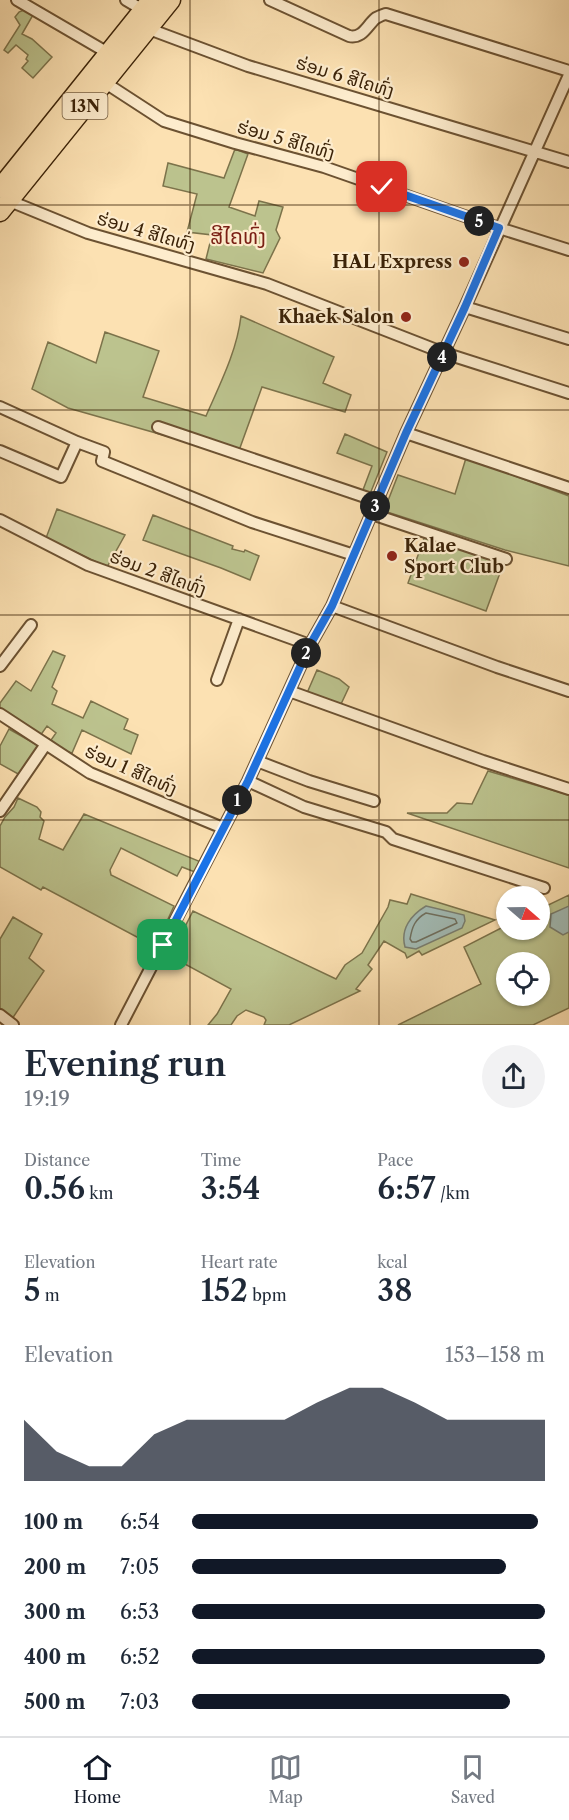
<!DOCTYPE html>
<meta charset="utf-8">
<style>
:root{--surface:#fff;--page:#f2f2f3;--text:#1f2937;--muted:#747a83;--line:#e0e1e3;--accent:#111827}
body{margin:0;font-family:"Libre Caslon Text","Noto Sans Lao",serif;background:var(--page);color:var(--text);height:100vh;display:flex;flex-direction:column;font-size:22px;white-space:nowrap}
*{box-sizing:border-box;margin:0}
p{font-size:20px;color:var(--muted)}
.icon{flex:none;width:33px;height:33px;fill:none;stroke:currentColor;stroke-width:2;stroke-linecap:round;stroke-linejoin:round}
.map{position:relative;height:1025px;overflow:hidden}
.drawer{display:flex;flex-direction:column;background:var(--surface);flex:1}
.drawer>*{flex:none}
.needle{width:39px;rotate:110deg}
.buttons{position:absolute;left:496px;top:886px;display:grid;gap:12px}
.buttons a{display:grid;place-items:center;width:54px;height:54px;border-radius:50%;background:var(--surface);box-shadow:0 2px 4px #0004;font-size:30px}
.pin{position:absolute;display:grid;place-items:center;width:51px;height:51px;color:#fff;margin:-26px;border-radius:12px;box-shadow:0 3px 9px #0006}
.km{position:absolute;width:30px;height:30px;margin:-15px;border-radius:50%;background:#222;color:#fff;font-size:16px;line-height:30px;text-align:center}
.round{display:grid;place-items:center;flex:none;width:63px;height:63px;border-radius:32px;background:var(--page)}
.overview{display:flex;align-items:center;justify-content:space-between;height:102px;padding:0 24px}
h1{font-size:33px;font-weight:600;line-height:45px}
.stats{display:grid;grid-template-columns:repeat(3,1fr);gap:9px;height:102px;padding:6px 24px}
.stats div{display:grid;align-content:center}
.stats b{font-size:30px;font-weight:600}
.stats small{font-size:16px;font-weight:400}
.stats p{font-size:16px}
.chart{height:168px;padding:12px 24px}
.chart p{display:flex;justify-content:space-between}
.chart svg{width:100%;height:108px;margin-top:6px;fill:var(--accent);opacity:.7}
ul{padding:0 24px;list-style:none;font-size:20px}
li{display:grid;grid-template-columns:96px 72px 1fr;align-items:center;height:45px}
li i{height:15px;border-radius:8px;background:var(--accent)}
.tab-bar{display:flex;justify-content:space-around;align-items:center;height:84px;border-top:2px solid var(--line);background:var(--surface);font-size:16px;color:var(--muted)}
.tab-bar a{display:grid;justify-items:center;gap:3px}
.tab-bar .current{color:var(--accent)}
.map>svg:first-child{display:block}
.green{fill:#bcc38e;stroke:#7c734b;stroke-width:1.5;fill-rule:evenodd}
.water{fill:#a2bbb5;stroke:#797e70;stroke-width:1.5}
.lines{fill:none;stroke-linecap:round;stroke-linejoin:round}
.shore{stroke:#6f6f5e;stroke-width:1.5}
.minor-casing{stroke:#6c5232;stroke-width:14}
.trunk-casing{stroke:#3c2308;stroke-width:21}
.minor{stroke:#fdeccd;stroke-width:10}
.trunk{stroke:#fce1b2;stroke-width:18}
.route-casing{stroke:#fff;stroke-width:12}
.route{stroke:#1a73e8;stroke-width:8}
.grid{fill:none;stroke:#3c2308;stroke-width:1.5;stroke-opacity:0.55}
.poi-dot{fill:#8f2418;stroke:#fdeccd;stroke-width:2}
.labels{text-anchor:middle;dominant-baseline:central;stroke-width:4.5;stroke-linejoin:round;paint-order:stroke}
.shield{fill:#fdeccd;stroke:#765f43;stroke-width:1.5}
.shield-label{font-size:16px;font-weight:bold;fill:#3c2308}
.street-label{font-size:18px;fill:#3c2308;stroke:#fdeccd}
.poi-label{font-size:18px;font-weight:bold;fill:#3c2308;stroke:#fdeccd;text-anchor:end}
.quarter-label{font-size:21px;fill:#7a1f14;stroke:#fdeccd}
</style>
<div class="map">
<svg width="569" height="1025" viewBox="0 0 569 1025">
<rect width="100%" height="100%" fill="#fce1b2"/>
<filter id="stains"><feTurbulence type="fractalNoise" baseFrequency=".00333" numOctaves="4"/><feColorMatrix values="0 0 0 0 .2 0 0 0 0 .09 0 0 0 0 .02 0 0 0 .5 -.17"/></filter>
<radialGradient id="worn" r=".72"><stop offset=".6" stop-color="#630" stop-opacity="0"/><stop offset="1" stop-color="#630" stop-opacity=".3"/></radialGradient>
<path class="green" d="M26 9 33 15 22 34 32 39 52 57 33 78 22 68 28 61 26 59 28 55 16 45 8 53 4 50 20 25 15 17 19 12Z
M235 149 248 154 229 207 255 216 259 201 283 207 276 230 280 238 263 273 206 259 212 235 187 232 197 194 163 186 168 163 224 178Z
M241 316 334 357 323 383 351 395 345 412 262 387 237 456 68 408 32 389 48 342 96 363 105 332 159 351 143 397 206 416C220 384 237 351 241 316Z
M345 434 387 452 370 494 363 490 372 466 337 453Z
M466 458 569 496V566L505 550 384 511 398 475 455 494Z
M57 509 125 535 107 567 46 538Z
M153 515 233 546 232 549 244 552 245 550 259 556 250 580 221 568 143 540Z
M426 533 504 562 486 611 408 583Z
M53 651 65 656 52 687 57 691 52 704 83 718 91 701 128 719 124 729 138 735 131 754 82 730 72 753 65 751 51 740 56 733 47 726 40 736 0 710V703L16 681 31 691Z
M317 670 339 679 349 687 341 704 307 693Z
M9 729 39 746 20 775 0 764V746Z
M488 771 569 795V868L407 813H447L457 803 472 804Z
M18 798 37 807 41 812 40 817 44 821 39 839 63 850 84 814 201 862 195 872 182 867 177 876 121 848 110 870 111 875 174 906 156 945 150 944 43 887 41 890 0 867V826L5 817 14 807Z
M411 894 495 920 422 955 419 951 407 958 405 953 384 941 368 965 372 969 356 989 360 991 289 1025H264L266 1020 264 1017 246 1010 237 1016 231 1025H208L217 1014 231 989 170 956 193 911 336 979 345 965 362 953 388 907 390 900 407 904Z
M569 895V1008L533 1025H398L481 984 464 947 507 925V930H540V909ZM507 963H540V996H507Z
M13 917 42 934 29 958 44 971 12 1019 0 1008V939Z"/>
<path class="water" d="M426 906 464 915 465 921 462 928 416 949 405 947C400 929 411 915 426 906Z
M569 906V932L563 935 550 927 551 914Z"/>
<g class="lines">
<path class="shore" d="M426 913 455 919 457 923 416 942H412L410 939C412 927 415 919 426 913Z"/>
<defs>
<path id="minor" d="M17 0 108 53
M126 0 143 10
M270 0 349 36C363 39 367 25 376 18 378 17 384 14 386 14L569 71
M149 29 248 66 569 162
M104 82 164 121 235 143 324 167 499 228 569 250
M5 199 88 233 267 284 444 353 569 393
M465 307 569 339
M0 407 77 442 104 452 102 461 252 522 354 555
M158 427 377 501
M406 433 569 488
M0 451 61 477 77 442
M372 514 506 559
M0 520 88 565 310 645
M332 606 497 667 569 691
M0 666 31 625
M217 680 239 619
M289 691 483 761 569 789
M0 714 90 773 223 828
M257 761 309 781 374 801
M248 781 304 807 386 832 393 839 544 888
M0 811 46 744
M0 1015 13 1025
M121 1025 248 781 310 645 332 606 406 433 465 307 569 75"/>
<path id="trunk" d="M0 188 151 0
M0 212 171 0"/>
</defs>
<use href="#minor" class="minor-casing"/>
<use href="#trunk" class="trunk-casing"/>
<use href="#minor" class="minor"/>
<use href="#trunk" class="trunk"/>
</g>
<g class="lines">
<defs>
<path id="route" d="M163 945 248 781 310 645 332 606 406 433 465 307 499 228 382 187"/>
</defs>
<use href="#route" class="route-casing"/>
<use href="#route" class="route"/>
</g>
<path class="grid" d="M190 0V1025M379 0V1025M0 205H569M0 410H569M0 615H569M0 820H569"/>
<g class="poi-dot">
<circle cx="464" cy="262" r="6"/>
<circle cx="406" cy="317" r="6"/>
<circle cx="392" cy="556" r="6"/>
</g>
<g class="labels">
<rect class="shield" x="62.5" y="93" width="45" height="26" rx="4.5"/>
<g class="shield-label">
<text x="85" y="106">13N</text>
</g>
<g class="street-label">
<text transform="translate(345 77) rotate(17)">ຮ່ອມ 6 ສີໄຄທົ່ງ</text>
<text transform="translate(286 140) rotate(16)">ຮ່ອມ 5 ສີໄຄທົ່ງ</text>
<text transform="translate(146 232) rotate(16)">ຮ່ອມ 4 ສີໄຄທົ່ງ</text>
<text transform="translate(158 573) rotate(20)">ຮ່ອມ 2 ສີໄຄທົ່ງ</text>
<text transform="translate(131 770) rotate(24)">ຮ່ອມ 1 ສີໄຄທົ່ງ</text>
</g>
<g class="poi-label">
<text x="452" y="262">HAL Express</text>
<text x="394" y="317">Khaek Salon</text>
<text x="404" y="546" text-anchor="start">Kalae<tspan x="404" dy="21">Sport Club</tspan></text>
</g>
<g class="quarter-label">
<text x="238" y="236">ສີໄຄທົ່ງ</text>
</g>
</g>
<rect width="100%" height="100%" filter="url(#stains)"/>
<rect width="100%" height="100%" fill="url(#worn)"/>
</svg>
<div class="buttons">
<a><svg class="needle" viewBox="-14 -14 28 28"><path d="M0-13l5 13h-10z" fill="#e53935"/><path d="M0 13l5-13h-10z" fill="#747a83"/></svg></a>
<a><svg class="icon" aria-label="locate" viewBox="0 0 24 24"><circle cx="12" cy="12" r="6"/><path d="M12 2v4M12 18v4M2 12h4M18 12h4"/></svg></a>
</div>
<div class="pin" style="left:163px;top:945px;background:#1e9e55"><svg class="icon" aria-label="arrive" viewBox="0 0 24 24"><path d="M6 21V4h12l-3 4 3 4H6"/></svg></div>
<div class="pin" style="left:382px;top:187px;background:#d93025"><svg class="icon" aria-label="check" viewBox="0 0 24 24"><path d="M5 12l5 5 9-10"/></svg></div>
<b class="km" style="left:237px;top:800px">1</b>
<b class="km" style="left:306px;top:653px">2</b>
<b class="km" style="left:375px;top:506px">3</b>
<b class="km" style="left:442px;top:357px">4</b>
<b class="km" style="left:479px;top:221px">5</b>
</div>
<section class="drawer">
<div class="overview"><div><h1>Evening run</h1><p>19:19</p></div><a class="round"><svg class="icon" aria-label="share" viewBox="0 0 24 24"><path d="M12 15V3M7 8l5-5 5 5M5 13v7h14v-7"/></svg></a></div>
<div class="stats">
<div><p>Distance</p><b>0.56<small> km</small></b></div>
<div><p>Time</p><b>3:54</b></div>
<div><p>Pace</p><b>6:57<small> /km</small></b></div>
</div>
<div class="stats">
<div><p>Elevation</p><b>5<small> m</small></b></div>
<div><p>Heart rate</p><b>152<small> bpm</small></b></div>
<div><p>kcal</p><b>38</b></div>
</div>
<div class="chart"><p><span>Elevation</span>153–158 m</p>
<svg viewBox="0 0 160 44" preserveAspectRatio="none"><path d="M0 44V19L10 32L20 38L30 38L40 25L50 19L60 19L70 19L80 19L90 12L100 6L110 6L120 12L130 19L140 19L150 19L160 19V44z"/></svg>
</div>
<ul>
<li><b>100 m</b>6:54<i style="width:98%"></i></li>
<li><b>200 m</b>7:05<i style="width:89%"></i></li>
<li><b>300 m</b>6:53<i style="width:100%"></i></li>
<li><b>400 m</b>6:52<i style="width:100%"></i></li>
<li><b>500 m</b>7:03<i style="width:90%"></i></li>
</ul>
</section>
<nav class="tab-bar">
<a class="current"><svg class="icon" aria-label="home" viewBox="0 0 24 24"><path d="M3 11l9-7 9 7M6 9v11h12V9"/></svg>Home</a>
<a><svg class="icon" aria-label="map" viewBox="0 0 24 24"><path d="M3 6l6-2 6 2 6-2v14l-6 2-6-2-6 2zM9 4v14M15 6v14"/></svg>Map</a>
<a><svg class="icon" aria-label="saved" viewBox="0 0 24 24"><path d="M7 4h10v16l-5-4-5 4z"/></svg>Saved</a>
</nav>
